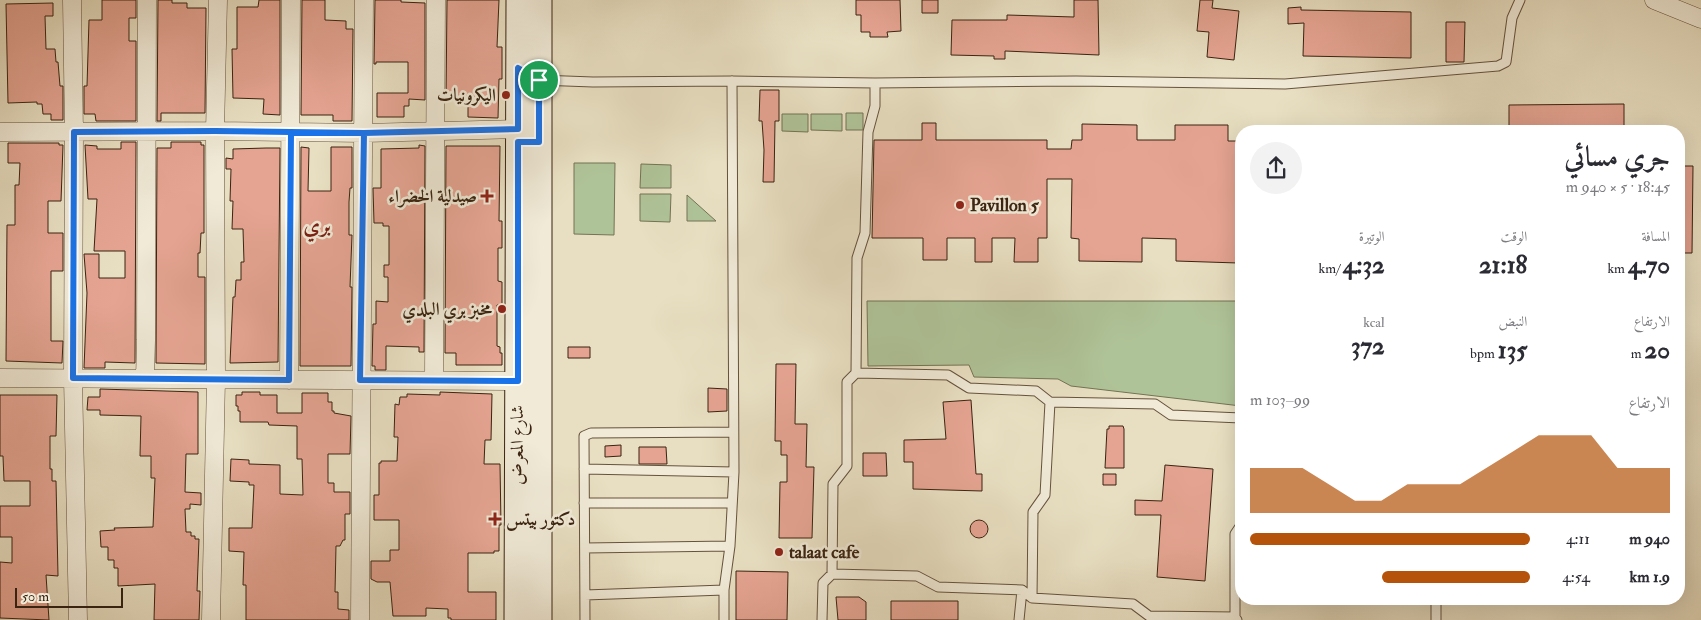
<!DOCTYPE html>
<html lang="ar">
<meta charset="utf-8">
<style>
:root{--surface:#fff;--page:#f2f2f3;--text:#2b2b33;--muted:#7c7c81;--accent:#b45309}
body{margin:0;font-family:"IM FELL Double Pica",Amiri,serif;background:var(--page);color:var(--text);direction:rtl;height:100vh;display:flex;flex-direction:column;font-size:19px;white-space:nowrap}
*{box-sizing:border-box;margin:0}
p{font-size:16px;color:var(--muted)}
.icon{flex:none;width:28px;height:28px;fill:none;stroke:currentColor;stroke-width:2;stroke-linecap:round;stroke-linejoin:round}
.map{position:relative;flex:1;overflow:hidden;direction:ltr}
.side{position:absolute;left:1235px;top:125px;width:450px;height:480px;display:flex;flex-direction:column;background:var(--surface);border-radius:20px;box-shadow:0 5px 20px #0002;direction:rtl}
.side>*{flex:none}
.scale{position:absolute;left:15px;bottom:12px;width:108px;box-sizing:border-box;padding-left:5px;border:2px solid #3a2311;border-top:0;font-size:14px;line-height:18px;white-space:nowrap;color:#3a2311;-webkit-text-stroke:4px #f0ead7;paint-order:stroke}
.pin{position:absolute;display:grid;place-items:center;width:42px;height:42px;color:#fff;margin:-21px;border:2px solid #fff;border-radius:50%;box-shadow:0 1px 5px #0007}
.round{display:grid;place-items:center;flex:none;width:52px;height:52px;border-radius:26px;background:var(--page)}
.summary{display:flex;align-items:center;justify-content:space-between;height:85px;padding:0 15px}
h1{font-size:28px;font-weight:800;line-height:38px}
.stats{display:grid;grid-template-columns:repeat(3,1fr);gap:8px;height:85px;padding:5px 15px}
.stats div{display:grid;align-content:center}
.stats b{font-size:25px;font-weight:800}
.stats small{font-size:14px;font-weight:400}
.stats p{font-size:14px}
.chart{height:140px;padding:10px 15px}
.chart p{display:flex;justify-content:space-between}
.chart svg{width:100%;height:90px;margin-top:5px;fill:var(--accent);opacity:.7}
ul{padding:0 15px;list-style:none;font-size:16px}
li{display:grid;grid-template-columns:80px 60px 1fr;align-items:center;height:38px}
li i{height:12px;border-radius:6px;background:var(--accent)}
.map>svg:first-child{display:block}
.green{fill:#afc398;stroke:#747354}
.building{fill:#e5a492;stroke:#3a2311}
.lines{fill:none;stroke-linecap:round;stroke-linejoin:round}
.service-casing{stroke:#66523d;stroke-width:11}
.minor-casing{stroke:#66523d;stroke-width:19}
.secondary-casing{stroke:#3a2311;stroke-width:27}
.service{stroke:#f0ead7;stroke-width:9}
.minor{stroke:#f0ead7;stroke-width:18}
.secondary{stroke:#f0ead7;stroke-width:25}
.route-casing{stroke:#fff;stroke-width:10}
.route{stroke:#1a73e8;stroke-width:6}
.poi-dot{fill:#8f2418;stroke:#f0ead7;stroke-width:2}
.labels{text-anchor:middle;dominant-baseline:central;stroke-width:5;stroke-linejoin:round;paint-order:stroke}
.poi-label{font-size:18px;font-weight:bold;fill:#3a2311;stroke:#f0ead7;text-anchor:end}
.street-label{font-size:18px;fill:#3a2311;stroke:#f0ead7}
.district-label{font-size:22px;font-weight:bold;fill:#7a1f14;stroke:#f0ead7}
</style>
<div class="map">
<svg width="1701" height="620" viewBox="0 0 1701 620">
<rect width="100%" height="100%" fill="#e8dfc2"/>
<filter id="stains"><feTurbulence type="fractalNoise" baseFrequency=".004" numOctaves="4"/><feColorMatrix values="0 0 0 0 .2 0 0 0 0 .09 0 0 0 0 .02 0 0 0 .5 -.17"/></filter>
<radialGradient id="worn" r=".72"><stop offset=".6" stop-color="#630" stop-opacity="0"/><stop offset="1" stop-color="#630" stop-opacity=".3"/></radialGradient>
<path class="green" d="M846 113H863V130H846Z
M782 114H808V132L782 131Z
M811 114H842V131L811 130Z
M574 163H615L614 235 574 234Z
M641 164 671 165V188H640Z
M640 194H671L670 222 640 221Z
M687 195 716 221H687Z
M867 301H1241V406L1071 386 1058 379 974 377 969 365 868 366Z"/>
<path class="building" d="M102 0H136V18H129V41H136V121H96L95 114H84V86H87L89 20H102Z
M158 0H172V3H187V8H206L205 113H161V121H157Z
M259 0H280V115L263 114 264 99 233 98 232 49H237V7H258Z
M302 0H325V20L346 21V29H353L352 121H333V115H301Z
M375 0H401V2L425 3V100L409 99V106H404V117H377V93H408V62H376V64H374Z
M447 0H499L497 47H502V79H499L498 118 468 117V100H446Z
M856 0H900L901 31 887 32 888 37H870V32H861V15H856Z
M922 0H938V13H922Z
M1074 0H1098L1099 55 1005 51V59H994V56L951 55 952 20H1007V15L1074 17Z
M1200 0H1213L1212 8 1239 11 1234 60 1207 57 1209 32 1197 31Z
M53 3V16H45L46 49H55L56 62H58L60 86H63V120H51V114H43L42 104H37V102L8 103 6 4Z
M1301 7V10L1411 12V58L1303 56 1304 23 1288 24V8Z
M1446 22H1465L1464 62H1446Z
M760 90H779V121H775L774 182H763L764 150 762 121H759Z
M1624 104V131H1509V105Z
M922 123H936V140H1047V149H1071L1072 140H1082V124L1137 125V140H1175V125H1228V141H1241V239H1238V263L1176 261V239L1142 238V262L1079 261V239L1071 238 1072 179H1047V238H1038V262H1014L1015 238H992V262H975V238H947V260H923V238H872L874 140H922Z
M121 142H136L135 363 105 362V368H84L87 293 84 254H99V278H125V251H94L97 199H88L85 145 97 146V149H121Z
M171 142H201V145H204V233H201L200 253H198V277H205V364L156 363 157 148H171Z
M8 143H59V145H63L61 201H48V233H63V271H51V341H63L62 363 6 361 7 225H15V185H19L20 163H8Z
M419 145 425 146 424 352H419V347L386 346V370H375V366H372L373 324H376V301L388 302V277H384V265H389V226H383V223H374L373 188H381V149L419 148Z
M446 146H500L499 221H502V248H498V281L502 282V305H497V346L500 347V353H502V365H456V353H445Z
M301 147 309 148 308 191H331V147H352V188H350L349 202V235H352L350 287H352L351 366H300Z
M266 148H280L278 362 230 363 233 297H235L236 280H241V262H244L243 229H232L233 201H230L231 169H226V158L233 159V149Z
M1679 166H1693L1692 253H1679Z
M568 347H590V358H568Z
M776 364H796L795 424H807L806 467H814L812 538H779L780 482H787V455H781V441H775Z
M708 388 727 389V411L708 412Z
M100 389 198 392V454H186L185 492 201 493V505L190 504V509H185L186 532H191V536H195V539H199L197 591H200L199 620H154L155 584 118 586V568H114V560H108V547H101L100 531 115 530 114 528 153 527 155 478H151V456H140L141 416 100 415V410H87L88 397H100Z
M242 392H260V395H277V413H302V393H328V402H332V411H334V413L351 416 350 454H328V483H334V492H350V514H345V540H343L340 546H336L335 592H338V609L349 610V620H246V585H243L244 552 229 551V528H252L254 485H249V482L230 481 231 459 249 460V464L280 465V494L303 495 302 459H297V426L269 425 268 422H240V411H238V406H236V395H242Z
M440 392 492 394 491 440H485L484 464H500L501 525H499V551H494V553H468V592H496V620H451V618H448V609L426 608V616H393L390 582H377L371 579V561H390V550H399V520H374V495H379V463H381V461H397L398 437H394L395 404 399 405 400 397H407V394L440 395Z
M0 395H57L56 436H50V469H52V481H56L58 576 46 575 49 620 0 618V562L12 563V537H0V506H30V481H4L3 456H0Z
M971 400 976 474H982V491L913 489V462H904V440L946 439 943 402Z
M1109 426H1123L1124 429V468H1105L1107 429H1109Z
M621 445V456L605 457V446Z
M639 447H666L667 464H639Z
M863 453H886L887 476H863Z
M1165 465 1213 469 1205 581 1157 577 1161 515H1135V500L1162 501Z
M1103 474H1116V485H1103Z
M970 529a9 9 0 1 1 18 0a9 9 0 1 1-18 0Z
M736 571 788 572 787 620H736Z
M836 597H859L866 602V620H838Z
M891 601H958V620H891Z"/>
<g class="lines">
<defs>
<path id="service" d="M539 80 593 82 732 81 875 83 1076 81 1285 84 1498 66 1506 62 1512 18 1520 0
M856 373 857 258 865 233 868 132 875 106V83
M584 469 734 472
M584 503H732
M585 548 730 546
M832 574 833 484 847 466V382L856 373 948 375 969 388 1036 391 1050 402 1155 404 1171 415 1241 418
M585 595 724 590
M1032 598 1033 512 1045 495 1050 402
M585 620 584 436 591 433 733 432
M724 620V590L730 546 734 472 732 81
M822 620 823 583 832 574 917 576 938 587 1022 590 1032 598 1133 604 1149 616 1235 617
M1019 620 1022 590
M1237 620 1235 617V534L1241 525
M1436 620V599"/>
<path id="minor" d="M72 0 74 132 73 378 78 620
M1654 0 1701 19
M0 132 215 131 364 133 518 129
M0 378 518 381
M145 379 146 340 147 0
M289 380 291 0
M434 380 436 0
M211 620 216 379 215 131 218 0
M360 620 364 0"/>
<path id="secondary" d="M539 0V620
M517 620 519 0"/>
</defs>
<use href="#service" class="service-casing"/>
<use href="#minor" class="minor-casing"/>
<use href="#secondary" class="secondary-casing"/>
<use href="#service" class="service"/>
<use href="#minor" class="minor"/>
<use href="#secondary" class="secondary"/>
</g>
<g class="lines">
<defs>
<path id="route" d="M539 80 518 68V129L364 133H291L289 380 73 378 74 132 215 131 364 133 360 380 518 381V142H539V80"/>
</defs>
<use href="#route" class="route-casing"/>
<use href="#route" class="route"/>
</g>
<g class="poi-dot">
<circle cx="506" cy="95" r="5"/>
<path d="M484.5 188.5h5v5h5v5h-5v5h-5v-5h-5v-5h5z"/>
<circle cx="960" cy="205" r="5"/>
<circle cx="502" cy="309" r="5"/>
<path d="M492.5 511.5h5v5h5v5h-5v5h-5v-5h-5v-5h5z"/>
<circle cx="779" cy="552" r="5"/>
</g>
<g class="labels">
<g class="poi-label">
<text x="496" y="95">اليكرونيات</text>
<text x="477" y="196">صيدلية الخضراء</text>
<text x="970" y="205" text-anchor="start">Pavillon 5</text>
<text x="492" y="309">مخبز بري البلدي</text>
<text x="506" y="519" text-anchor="start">دكتور بيتس</text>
<text x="789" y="552" text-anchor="start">talaat cafe</text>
</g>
<g class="street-label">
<text transform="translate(517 445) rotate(-90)">شارع المعرض</text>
</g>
<g class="district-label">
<text x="317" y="225">بري</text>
</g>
</g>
<rect width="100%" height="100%" filter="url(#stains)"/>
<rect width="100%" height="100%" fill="url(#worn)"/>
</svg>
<div class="scale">50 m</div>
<div class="pin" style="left:539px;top:80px;background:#1e9e55"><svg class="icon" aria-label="arrive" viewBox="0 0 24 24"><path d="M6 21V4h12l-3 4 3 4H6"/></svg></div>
<section class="side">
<div class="summary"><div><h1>جري مسائي</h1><p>18:45 · 5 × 940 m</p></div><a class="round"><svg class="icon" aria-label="share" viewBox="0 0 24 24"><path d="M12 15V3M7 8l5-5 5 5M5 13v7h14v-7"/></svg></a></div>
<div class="stats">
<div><p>المسافة</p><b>4.70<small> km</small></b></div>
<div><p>الوقت</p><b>21:18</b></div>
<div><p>الوتيرة</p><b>4:32<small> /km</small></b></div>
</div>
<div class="stats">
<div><p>الارتفاع</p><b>20<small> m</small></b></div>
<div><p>النبض</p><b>135<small> bpm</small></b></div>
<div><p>kcal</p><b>372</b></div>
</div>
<div class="chart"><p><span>الارتفاع</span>99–103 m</p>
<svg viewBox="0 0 160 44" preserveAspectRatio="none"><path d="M0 44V22L10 22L20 22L30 30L40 38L50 38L60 30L70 30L80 30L90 22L100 14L110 6L120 6L130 6L140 22L150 22L160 22V44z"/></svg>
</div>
<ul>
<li><b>940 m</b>4:11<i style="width:100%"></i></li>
<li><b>1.9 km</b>4:54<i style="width:53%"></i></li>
</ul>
</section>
</div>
